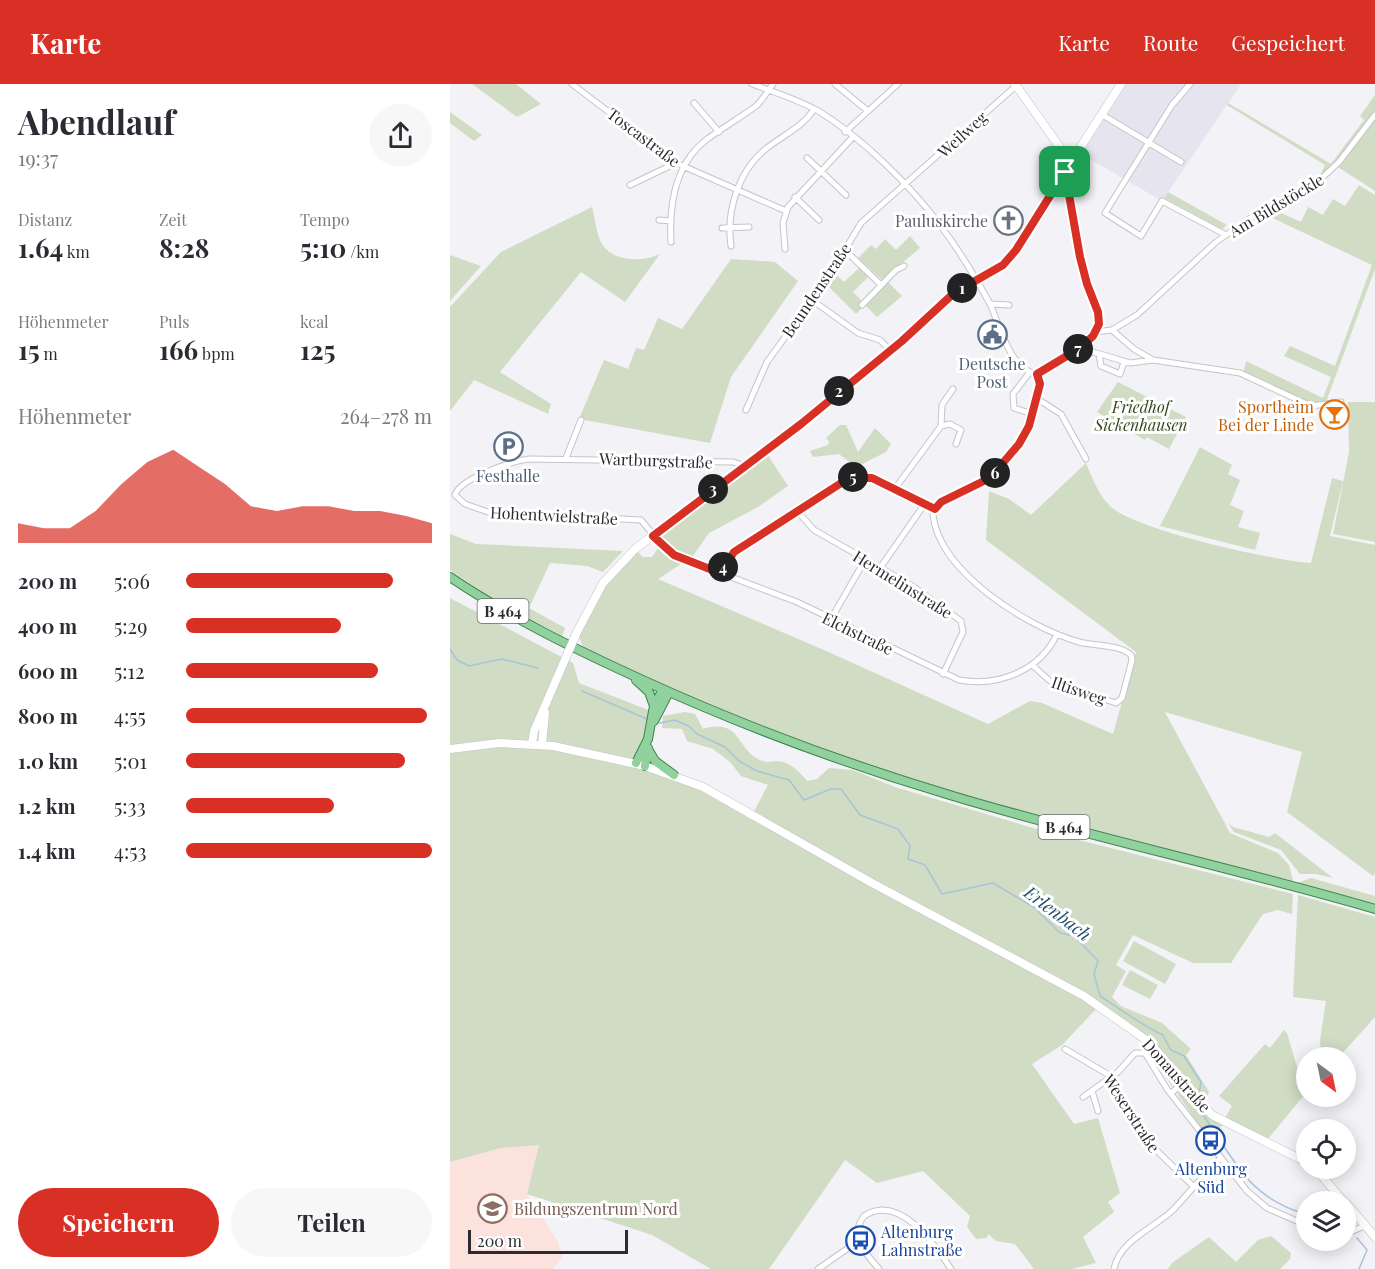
<!DOCTYPE html>
<html lang="de">
<meta charset="utf-8">
<style>
:root{--surface:#fff;--page:#f7f7f7;--text:#2b2b33;--muted:#7c7c81;--accent:#d93025}
body{margin:0;font-family:"Playfair Display",serif;background:var(--page);color:var(--text);height:100vh;display:flex;flex-direction:column;font-size:22px;white-space:nowrap}
*{box-sizing:border-box;margin:0}
p{font-size:20px;color:var(--muted)}
.icon{flex:none;width:33px;height:33px;fill:none;stroke:currentColor;stroke-width:2;stroke-linecap:round;stroke-linejoin:round}
.map{position:relative;flex:1;overflow:hidden}
.side{display:flex;flex-direction:column;background:var(--surface);width:450px}
.side>*{flex:none}
.needle{width:39px;rotate:147deg}
.tools{position:absolute;left:846px;top:963px;display:grid;gap:12px}
.tools a{display:grid;place-items:center;width:60px;height:60px;border-radius:50%;background:var(--surface);box-shadow:0 3px 15px #0003;font-size:30px}
.scale{position:absolute;left:18px;bottom:15px;width:160px;box-sizing:border-box;padding-left:6px;border:3px solid #2c2c2e;border-top:0;font-size:16px;line-height:21px;white-space:nowrap;color:#2c2c2e;-webkit-text-stroke:4px #fff;paint-order:stroke}
.pin{position:absolute;display:grid;place-items:center;width:51px;height:51px;color:#fff;margin:-26px;border-radius:12px;box-shadow:0 3px 9px #0006}
.km{position:absolute;width:30px;height:30px;margin:-15px;border-radius:50%;background:#222;color:#fff;font-size:16px;line-height:30px;text-align:center}
.round{display:grid;place-items:center;flex:none;width:63px;height:63px;border-radius:32px;background:var(--page)}
.overview{display:flex;align-items:center;justify-content:space-between;height:102px;padding:0 18px}
h1{font-size:33px;font-weight:700;line-height:45px}
.stats{display:grid;grid-template-columns:repeat(3,1fr);gap:9px;height:102px;padding:6px 18px}
.stats div{display:grid;align-content:center}
.stats b{font-size:26px;font-weight:700}
.stats small{font-size:16px;font-weight:400}
.stats p{font-size:16px}
.chart{height:168px;padding:12px 18px}
.chart p{display:flex;justify-content:space-between}
.chart svg{width:100%;height:108px;margin-top:6px;fill:var(--accent);opacity:.7}
.primary-button{display:flex;gap:12px;margin-top:auto;padding:12px 18px}
.primary-button a{flex:1;height:69px;border-radius:36px;background:var(--accent);color:#fff;font-size:24px;font-weight:700;line-height:69px;text-align:center}
.primary-button a+a{background:var(--page);color:var(--text)}
ul{padding:0 18px;list-style:none;font-size:20px}
li{display:grid;grid-template-columns:96px 72px 1fr;align-items:center;height:45px}
li i{height:15px;border-radius:8px;background:var(--accent)}
header{display:flex;align-items:center;gap:36px;box-sizing:border-box;height:84px;padding:0 30px;background:var(--accent);color:#fff}
header strong{font-size:28px}
nav{display:flex;gap:33px;margin-inline-start:auto;font-size:21px}
main{display:flex;flex:1;min-height:0}
.map>svg:first-child{display:block}
.built{fill:#e6e5ef}
.education{fill:#fce2dd}
.green{fill:#d0dcc3}
.lines{fill:none;stroke-linecap:round;stroke-linejoin:round}
.stream{stroke:#a8c4d8;stroke-width:1.5}
.street-casing{stroke:#c5c4c8;stroke-width:7}
.secondary-casing{stroke:#c5c4c8;stroke-width:9}
.primary-casing{stroke:#3d844c;stroke-width:10}
.street{stroke:#fff;stroke-width:5}
.secondary{stroke:#fff;stroke-width:8}
.primary{stroke:#90d19d;stroke-width:8}
.secondary-bridge-casing{stroke:#c5c4c8;stroke-width:9;stroke-linecap:butt}
.secondary-bridge{stroke:#fff;stroke-width:8}
.route-casing{stroke:#fff;stroke-width:12}
.route{stroke:#d93025;stroke-width:8}
.labels{text-anchor:middle;dominant-baseline:central;stroke-width:6;stroke-linejoin:round;paint-order:stroke}
.shield{fill:#fff;stroke:#6b6b6d;stroke-width:1.5}
.shield-label{font-size:15px;font-weight:bold;fill:#2c2c2e}
.street-label{font-size:16px;fill:#2c2c2e;stroke:#fff}
.worship-label{font-size:16px;fill:#5b616d;stroke:#fff;text-anchor:end}
.service-label{font-size:16px;fill:#4e5e75;stroke:#fff}
.park-label{font-size:16px;font-style:italic;fill:#34471b;stroke:#fff}
.food-label{font-size:16px;fill:#c56008;stroke:#fff;text-anchor:end}
.transit-label{font-size:16px;fill:#164399;stroke:#fff}
.education-label{font-size:16px;fill:#785e54;stroke:#fff;text-anchor:start}
.water-label{font-size:18px;font-style:italic;fill:#1f4f6d;stroke:#fff}
</style>
<header>
<strong>Karte</strong>
<nav><a>Karte</a><a>Route</a><a>Gespeichert</a></nav>
</header>
<main>
<section class="side">
<div class="overview"><div><h1>Abendlauf</h1><p>19:37</p></div><a class="round"><svg class="icon" aria-label="share" viewBox="0 0 24 24"><path d="M12 15V3M7 8l5-5 5 5M5 13v7h14v-7"/></svg></a></div>
<div class="stats">
<div><p>Distanz</p><b>1.64<small> km</small></b></div>
<div><p>Zeit</p><b>8:28</b></div>
<div><p>Tempo</p><b>5:10<small> /km</small></b></div>
</div>
<div class="stats">
<div><p>Höhenmeter</p><b>15<small> m</small></b></div>
<div><p>Puls</p><b>166<small> bpm</small></b></div>
<div><p>kcal</p><b>125</b></div>
</div>
<div class="chart"><p><span>Höhenmeter</span>264–278 m</p>
<svg viewBox="0 0 160 44" preserveAspectRatio="none"><path d="M0 44V36L10 38L20 38L30 31L40 20L50 11L60 6L70 13L80 20L90 29L100 31L110 29L120 29L130 31L140 31L150 33L160 36V44z"/></svg>
</div>
<ul>
<li><b>200 m</b>5:06<i style="width:84%"></i></li>
<li><b>400 m</b>5:29<i style="width:63%"></i></li>
<li><b>600 m</b>5:12<i style="width:78%"></i></li>
<li><b>800 m</b>4:55<i style="width:98%"></i></li>
<li><b>1.0 km</b>5:01<i style="width:89%"></i></li>
<li><b>1.2 km</b>5:33<i style="width:60%"></i></li>
<li><b>1.4 km</b>4:53<i style="width:100%"></i></li>
</ul>
<div class="primary-button"><a>Speichern</a><a>Teilen</a></div>
</section>
<div class="map">
<svg width="925" height="1185" viewBox="0 0 925 1185">
<rect width="100%" height="100%" fill="#f3f2f6"/>
<path class="built" d="M671 0H791L712 117 628 68Z"/>
<path class="education" d="M81 1061H89L77 1110 107 1156 113 1173 103 1185H0V1078L51 1064Z"/>
<path class="green" d="M22 0H66L91 20 67 33Z
M925 11V28L883 82 869 94 875 81 777 21 778 19 881 80 914 36 910 32Z
M0 28 32 51 24 57 0 39Z
M925 35V107L888 83Z
M909 101 925 111V185L876 318 861 319 794 287 796 277 873 314 881 293 834 272 840 262 885 282 922 181 814 130 822 125 851 138 858 123 873 131 883 115 895 122Z
M718 108 777 141 772 145 714 114Z
M142 123C145 134 146 146 150 156 159 178 191 179 210 170L175 218 131 188 50 288 101 320 98 330 24 296 0 327V223L51 168Z
M460 152 470 164 432 196 408 174 421 161 426 165 435 155 446 166Z
M0 171 31 182 0 217Z
M281 175 325 178 348 197 281 293 260 359 129 335 154 276 178 285 186 264 194 266 208 234 232 245Z
M410 183 419 192 403 208 412 217 410 219 413 223 438 198 452 212 427 233 415 221 406 230 376 200 384 189 394 198Z
M668 298 736 333 719 365 697 353 695 356 647 328Z
M898 318H925V458L883 450 899 368Z
M390 341H396L408 368 425 344 441 360 436 368 406 383 389 370 363 373 360 367 378 361 379 357 376 354Z
M750 363 782 381 778 390 790 396 780 421 794 427 788 443 810 449 805 466 710 442Z
M317 370 338 402 308 423 259 449 242 473 208 495 374 566 538 640 580 617 592 619 663 650 686 568 536 456 539 407 559 415 581 431 636 379C642 394 649 412 661 423 689 447 821 476 861 479L882 394 893 397 880 452 925 461V789L923 792 837 728 852 668 715 628 780 749 828 769 839 781 843 797 678 755 634 749 368 668 136 570 127 548 143 514 185 465 193 473H202L211 460 203 451 257 409Z
M0 450 26 460 173 467 153 488 137 482 100 479 79 524 115 544 112 552 45 516 0 486Z
M0 514 123 579 129 599 206 629 186 679 224 691 300 735 318 701 291 692 280 678 263 665 237 657 232 645 212 644 213 632 235 628 245 630 253 645C293 633 286 669 313 677 317 679 322 677 327 677 340 678 349 687 357 697L367 695 379 684 403 686 445 703 593 747 843 810 842 830 828 826 813 830 781 879H743L683 851 666 881 676 887 662 913 671 922 712 939 741 965 736 971 759 1008 756 1016C722 977 696 945 648 923L612 961 582 980 624 1040 648 1034 670 1109 658 1118 664 1128 633 1153 646 1179 621 1185H584L565 1160 546 1157 538 1150 537 1154 526 1155 517 1143 520 1132 473 1087 427 1099 395 1076 319 1185H261L202 1151 77 1110 89 1061 51 1064 0 1078Z
M778 739 783 743 819 753 825 749 883 794 866 790H850L831 766 784 748Z
M861 794 925 812V820L847 799Z
M848 811 925 833V933L889 973H871L870 956 876 917 843 913Z
M684 857 726 880 715 900 673 877Z
M680 886 708 901 700 915 672 901Z
M834 946 837 949 855 1010 818 1055 775 1034 782 1022 769 1012 815 960 820 964Z
M700 963 763 1035 773 1041 758 1054 697 966Z
M821 1152 841 1169 840 1175 830 1185H718L722 1179 759 1153 786 1178 808 1156Z"/>
<g class="lines">
<path class="stream" d="M0 565 7 576 19 582 52 575 88 584
M132 607 197 635
M210 639 225 636 239 642 247 650 275 663 289 677 307 687 339 696 354 716 381 705H391L410 731 448 745 460 762 458 775 475 781 492 810 543 799 585 824 610 849 624 852 648 877 644 890 650 912C664 921 700 947 712 950L721 966 734 972 751 998 749 1010
M750 1020V1027C784 1072 793 1110 852 1129L856 1127
M864 1118 874 1108H879L887 1118
M896 1131 902 1141
M907 1154 917 1166 909 1185"/>
<defs>
<path id="street" d="M122 0 226 79 336 127
M302 0C324 8 350 16 370 28 412 54 460 101 490 141 508 165 525 192 539 218 550 240 557 280 584 290L630 264 643 252 649 240 648 228 637 200 630 173 615 88
M385 0 418 27
M740 0 722 21 655 129 691 152 712 117 776 151
M244 19 269 48
M651 30 731 78
M395 48 448 0
M357 74 396 111
M180 101 226 79
M345 113 369 136
M209 136 221 137
M272 144 299 143
M221 158C219 121 225 80 256 56 272 44 290 34 306 22 313 16 317 7 323 0
M281 162C276 128 288 86 317 64 332 52 354 42 364 25
M335 165 333 139 338 123 402 54
M395 166 431 201
M362 216 408 249 430 256 440 266
M540 220 559 221
M412 221 446 186 454 182
M662 246 687 231 766 158 799 135 873 93 889 78 925 31
M646 248 662 246 684 265 703 276 790 289 861 322 891 318
M630 264 680 279 703 276
M649 270 651 282 670 290 674 278
M580 288 563 310 564 324 582 330
M586 314 611 330 636 375
M296 326 317 278 378 194 411 139 567 1
M491 342 500 340 511 346 506 360
M116 374 131 336
M295 382 283 378 79 375C62 377 9 395 5 411L15 420 38 428 191 436 211 460 228 473 347 518 509 596C548 603 590 587 607 550
M444 406 491 342 492 321 503 305
M348 428 364 446 464 503 511 537 513 548 493 590
M430 484 474 421
M270 489 284 468 398 394H422L485 425
M381 535 415 476
M582 581 600 597 666 619 672 614 682 576 681 571C669 560 644 562 629 558 577 543 489 488 483 431 489 409 523 408 539 395 562 377 576 352 583 325 586 313 591 302 587 289
M615 965 659 991 679 1028 701 1061 743 1102
M642 1007 648 1027
M721 1009 734 999
M633 1013 668 988 685 969H695L717 1005 797 1107 817 1124 856 1141
M896 1150 914 1142
M368 1185 407 1158
M429 1185C415 1168 398 1154 414 1132 449 1109 484 1159 501 1185
M664 1185C669 1157 704 1144 723 1126 739 1109 754 1090 771 1074"/>
<path id="secondary" d="M565 0 621 79
M127 548 153 499 185 465 343 346 452 257 504 209 540 190 557 178 671 0
M82 660 84 647 107 594
M92 660 95 629
M0 665 49 659 103 662 195 682 253 703 422 799 634 912 699 958 762 1031 856 1078
M865 1084 894 1118
M896 1119 925 1153"/>
<path id="primary" d="M0 493C62 535 129 567 197 598 296 643 399 681 503 712 643 754 785 784 925 825
M186 596 199 608 204 622
M204 637 219 608
M198 665 205 677 224 691
M186 679 198 655 204 622 213 605
M195 682 198 664"/>
</defs>
<use href="#street" class="street-casing"/>
<use href="#secondary" class="secondary-casing"/>
<use href="#primary" class="primary-casing"/>
<use href="#street" class="street"/>
<use href="#secondary" class="secondary"/>
<use href="#primary" class="primary"/>
<defs>
<path id="secondary-bridge" d="M107 594 127 548"/>
</defs>
<use href="#secondary-bridge" class="secondary-bridge-casing"/>
<use href="#secondary-bridge" class="secondary-bridge"/>
</g>
<g class="lines">
<defs>
<path id="route" d="M615 88 630 173 637 200 648 228 649 240 643 252 630 264 587 290 590 300 579 342 569 360 540 394 491 418 485 425 422 394H399L284 468 270 489 224 471 203 452 351 340 452 257 504 209 553 181 566 166Z"/>
</defs>
<use href="#route" class="route-casing"/>
<use href="#route" class="route"/>
</g>
<defs>
<symbol id="church-ring" viewBox="-11 -11 22 22"><circle r="9.5" fill="#fff" stroke="#6b7280" stroke-width="1.5"/><path d="M-1.2-6h2.4v3.5h3.3v2.4h-3.3V6h-2.4V-.1h-3.3v-2.4h3.3Z" fill="#6b7280"/></symbol>
<symbol id="civic-ring" viewBox="-11 -11 22 22"><circle r="9.5" fill="#fff" stroke="#5c6f8a" stroke-width="1.5"/><path d="M-.6-6.5H3V-4.5H.6V-3L4-1V1h2V6H-6V1h2V-1L-.6-3ZM-1.2 2.5V6h2.4V2.5Z" fill="#5c6f8a"/></symbol>
<symbol id="bar-ring" viewBox="-11 -11 22 22"><circle r="9.5" fill="#fff" stroke="#e8710a" stroke-width="1.5"/><path d="M-6-5H6L.8 .8V4.5H3.5V6h-7V4.5H-.8V.8Z" fill="#e8710a"/></symbol>
<symbol id="parking-ring" viewBox="-11 -11 22 22"><circle r="9.5" fill="#fff" stroke="#5c6f8a" stroke-width="1.5"/><path d="M-3.5-5.5H1a3.5 3.5 0 0 1 0 7H-1V5.5H-3.5ZM-1-3.4V-.6H.8a1.4 1.4 0 0 0 0-2.8Z" fill="#5c6f8a"/></symbol>
<symbol id="bus-ring" viewBox="-11 -11 22 22"><circle r="9.5" fill="#fff" stroke="#1a4fb4" stroke-width="1.5"/><path d="M-5-6H5V4H4V6H2V4H-2V6H-4V4H-5ZM-3.5-4V0h7V-4ZM-3.5 1.2v1.5H-2V1.2ZM2 1.2v1.5H3.5V1.2Z" fill="#1a4fb4"/></symbol>
<symbol id="school-ring" viewBox="-11 -11 22 22"><circle r="9.5" fill="#fff" stroke="#8d6e63" stroke-width="1.5"/><path d="M0-5L7-2L0 1L-7-2ZM-4 1L0 2.5L4 1V4Q0 6-4 4Z" fill="#8d6e63"/></symbol>
</defs>
<g fill-rule="evenodd">
<use href="#church-ring" x="542" y="120" width="33" height="33"/>
<use href="#civic-ring" x="526" y="234" width="33" height="33"/>
<use href="#bar-ring" x="868" y="314" width="33" height="33"/>
<use href="#parking-ring" x="42" y="346" width="33" height="33"/>
<use href="#bus-ring" x="744" y="1040" width="33" height="33"/>
<use href="#school-ring" x="26" y="1108" width="33" height="33"/>
<use href="#bus-ring" x="394" y="1140" width="33" height="33"/>
</g>
<g class="labels">
<g class="shield">
<rect x="27.5" y="515" width="51" height="24" rx="4.5"/>
<rect x="588.5" y="731" width="51" height="24" rx="4.5"/>
</g>
<g class="shield-label">
<text x="53" y="527">B 464</text>
<text x="614" y="743">B 464</text>
</g>
<g class="street-label">
<text transform="translate(512 50) rotate(-42)">Weilweg</text>
<text transform="translate(194 53) rotate(37)">Toscastraße</text>
<text transform="translate(826 121) rotate(-31)">Am Bildstöckle</text>
<text transform="translate(366 206) rotate(-56)">Beundenstraße</text>
<text transform="translate(206 376) rotate(2)">Wartburgstraße</text>
<text transform="translate(104 431) rotate(3)">Hohentwielstraße</text>
<text transform="translate(453 500) rotate(32)">Hermelinstraße</text>
<text transform="translate(408 549) rotate(26)">Elchstraße</text>
<text transform="translate(629 606) rotate(19)">Iltisweg</text>
<text transform="translate(727 991) rotate(48)">Donaustraße</text>
<text transform="translate(682 1029) rotate(57)">Weserstraße</text>
</g>
<g class="worship-label">
<text x="538" y="136">Pauluskirche</text>
</g>
<g class="service-label">
<text x="542" y="279">Deutsche<tspan x="542" dy="18">Post</tspan></text>
<text x="58" y="391">Festhalle</text>
</g>
<g class="park-label">
<text x="691" y="322">Friedhof<tspan x="691" dy="18">Sickenhausen</tspan></text>
</g>
<g class="food-label">
<text x="864" y="322">Sportheim<tspan x="864" dy="18">Bei der Linde</tspan></text>
</g>
<g class="transit-label">
<text x="761" y="1084">Altenburg<tspan x="761" dy="18">Süd</tspan></text>
<text x="431" y="1147" text-anchor="start">Altenburg<tspan x="431" dy="18">Lahnstraße</tspan></text>
</g>
<g class="education-label">
<text x="64" y="1124">Bildungszentrum Nord</text>
</g>
<g class="water-label">
<text transform="translate(608 829) rotate(37)">Erlenbach</text>
</g>
</g>
</svg>
<div class="tools">
<a><svg class="needle" viewBox="-14 -14 28 28"><path d="M0-13l5 13h-10z" fill="#e53935"/><path d="M0 13l5-13h-10z" fill="#7c7c81"/></svg></a>
<a><svg class="icon" aria-label="locate" viewBox="0 0 24 24"><circle cx="12" cy="12" r="6"/><path d="M12 2v4M12 18v4M2 12h4M18 12h4"/></svg></a>
<a><svg class="icon" aria-label="layers" viewBox="0 0 24 24"><path d="M12 4l9 5-9 5-9-5zM3 14l9 5 9-5"/></svg></a>
</div>
<div class="scale">200 m</div>
<div class="pin" style="left:615px;top:88px;background:#1e9e55"><svg class="icon" aria-label="arrive" viewBox="0 0 24 24"><path d="M6 21V4h12l-3 4 3 4H6"/></svg></div>
<b class="km" style="left:512px;top:204px">1</b>
<b class="km" style="left:389px;top:307px">2</b>
<b class="km" style="left:263px;top:405px">3</b>
<b class="km" style="left:273px;top:483px">4</b>
<b class="km" style="left:403px;top:393px">5</b>
<b class="km" style="left:545px;top:389px">6</b>
<b class="km" style="left:628px;top:265px">7</b>
</div>
</main>
